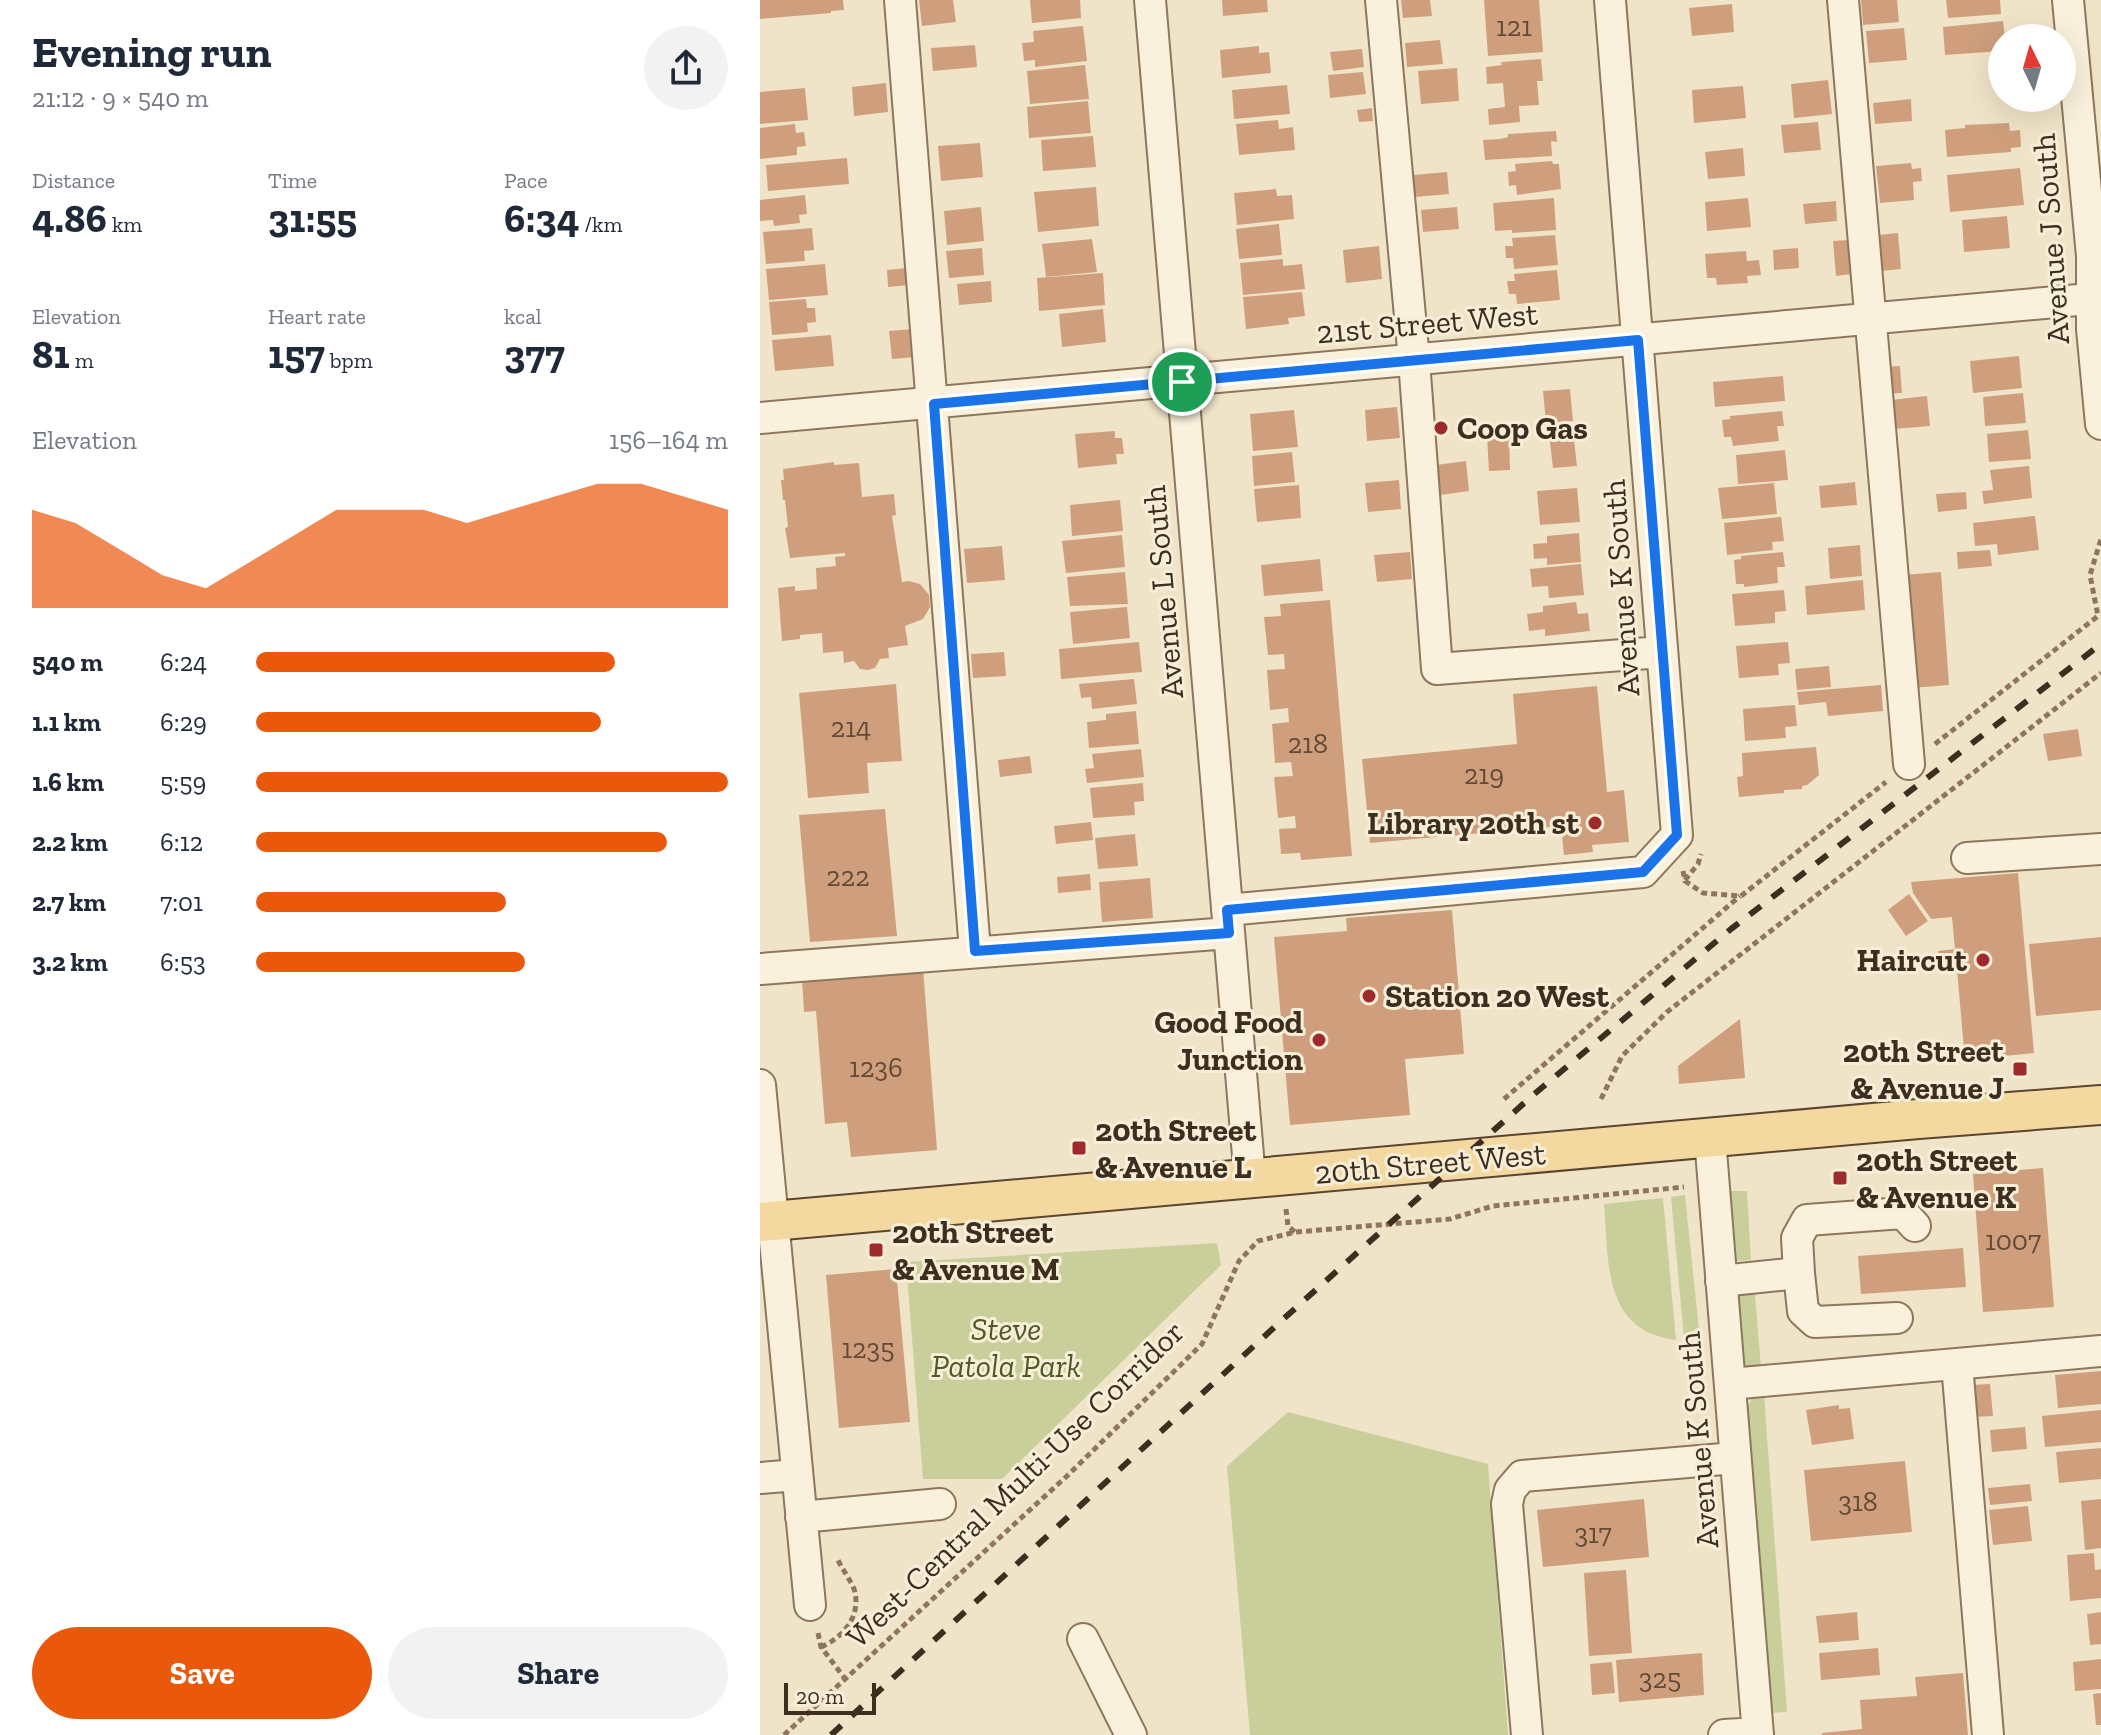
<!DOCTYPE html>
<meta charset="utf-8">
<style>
:root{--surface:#fff;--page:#f2f2f3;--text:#1f2937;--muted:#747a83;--accent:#ea580c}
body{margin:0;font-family:"Zilla Slab",serif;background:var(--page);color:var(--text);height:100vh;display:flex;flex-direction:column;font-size:30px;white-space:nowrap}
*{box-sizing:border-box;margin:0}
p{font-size:26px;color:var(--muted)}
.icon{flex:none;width:44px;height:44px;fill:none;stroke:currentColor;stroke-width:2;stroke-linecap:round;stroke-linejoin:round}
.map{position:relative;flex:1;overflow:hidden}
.panel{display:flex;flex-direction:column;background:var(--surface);width:760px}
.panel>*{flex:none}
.needle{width:52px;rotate:355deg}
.fabs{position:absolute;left:1228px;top:24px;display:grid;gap:16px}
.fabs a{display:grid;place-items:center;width:88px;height:88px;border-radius:50%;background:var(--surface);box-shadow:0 8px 32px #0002;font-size:40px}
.scale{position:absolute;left:24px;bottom:20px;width:92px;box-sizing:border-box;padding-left:8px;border:4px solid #3d2e20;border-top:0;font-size:22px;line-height:28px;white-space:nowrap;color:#3d2e20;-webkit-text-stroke:6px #f7eed8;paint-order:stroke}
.pin{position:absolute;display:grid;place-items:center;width:68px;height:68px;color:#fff;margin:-34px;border:4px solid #fff;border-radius:50%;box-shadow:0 2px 8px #0007}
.round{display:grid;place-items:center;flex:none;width:84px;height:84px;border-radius:42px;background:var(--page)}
.summary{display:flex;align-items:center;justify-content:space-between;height:136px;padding:0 32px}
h1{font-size:44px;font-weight:700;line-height:60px}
.metrics{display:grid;grid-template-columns:repeat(3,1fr);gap:12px;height:136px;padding:8px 32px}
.metrics div{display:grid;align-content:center}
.metrics b{font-size:40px;font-weight:700}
.metrics small{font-size:22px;font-weight:400}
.metrics p{font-size:22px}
.chart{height:224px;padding:16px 32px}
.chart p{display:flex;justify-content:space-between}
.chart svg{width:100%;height:144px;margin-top:8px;fill:var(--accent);opacity:.7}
.button{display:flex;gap:16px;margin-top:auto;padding:16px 32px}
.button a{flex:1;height:92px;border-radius:48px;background:var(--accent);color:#fff;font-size:32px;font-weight:700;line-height:92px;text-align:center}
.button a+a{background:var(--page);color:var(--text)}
ul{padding:0 32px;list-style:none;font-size:26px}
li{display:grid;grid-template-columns:128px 96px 1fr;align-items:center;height:60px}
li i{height:20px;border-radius:10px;background:var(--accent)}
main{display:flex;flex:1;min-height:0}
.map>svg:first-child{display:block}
.green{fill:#c9cf9b}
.building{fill:#cf9f7d}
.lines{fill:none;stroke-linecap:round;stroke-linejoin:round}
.minor-casing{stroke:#8d765c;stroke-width:34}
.major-casing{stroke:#5b4430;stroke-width:42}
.path{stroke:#8d765c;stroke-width:5;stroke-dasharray:6 4;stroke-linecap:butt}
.minor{stroke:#faf1dc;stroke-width:30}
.major{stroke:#f3d9a0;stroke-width:38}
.rail{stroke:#3d2e20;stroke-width:6;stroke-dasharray:14 14;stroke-linecap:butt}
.route-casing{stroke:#fff;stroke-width:16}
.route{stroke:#1a73e8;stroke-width:10}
.poi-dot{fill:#9e2a2b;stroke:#f7eed8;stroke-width:3}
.labels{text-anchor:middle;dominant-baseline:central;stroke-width:6;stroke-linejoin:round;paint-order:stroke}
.number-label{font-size:28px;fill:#624a37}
.street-label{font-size:32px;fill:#3d2e20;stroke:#f7eed8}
.poi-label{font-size:32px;font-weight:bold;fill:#3d2e20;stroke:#f7eed8;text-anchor:start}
.park-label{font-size:32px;font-style:italic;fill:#4d5a26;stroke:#f7eed8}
</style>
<main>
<section class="panel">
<div class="summary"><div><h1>Evening run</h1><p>21:12 · 9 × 540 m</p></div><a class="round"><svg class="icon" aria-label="share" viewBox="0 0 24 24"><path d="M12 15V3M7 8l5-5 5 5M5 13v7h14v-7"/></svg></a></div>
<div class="metrics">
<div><p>Distance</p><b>4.86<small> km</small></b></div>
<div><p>Time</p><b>31:55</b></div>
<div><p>Pace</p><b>6:34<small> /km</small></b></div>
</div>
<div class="metrics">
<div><p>Elevation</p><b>81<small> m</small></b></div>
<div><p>Heart rate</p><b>157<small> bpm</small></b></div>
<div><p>kcal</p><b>377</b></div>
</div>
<div class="chart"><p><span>Elevation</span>156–164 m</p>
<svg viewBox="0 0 160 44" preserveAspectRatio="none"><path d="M0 44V14L10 18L20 26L30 34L40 38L50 30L60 22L70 14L80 14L90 14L100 18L110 14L120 10L130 6L140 6L150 10L160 14V44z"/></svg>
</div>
<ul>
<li><b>540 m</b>6:24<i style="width:76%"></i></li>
<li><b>1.1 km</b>6:29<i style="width:73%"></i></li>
<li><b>1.6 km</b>5:59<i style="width:100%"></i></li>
<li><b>2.2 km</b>6:12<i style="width:87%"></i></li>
<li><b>2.7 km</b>7:01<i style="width:53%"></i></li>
<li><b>3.2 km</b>6:53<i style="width:57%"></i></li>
</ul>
<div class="button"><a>Save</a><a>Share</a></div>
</section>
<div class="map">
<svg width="1341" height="1735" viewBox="0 0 1341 1735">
<rect width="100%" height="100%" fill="#f0e4c8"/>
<path class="green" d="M971 1191H987L991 1260 976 1261Z
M925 1195 939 1330 935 1337 924 1338 911 1197Z
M903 1198 916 1340C842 1331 849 1262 844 1204Z
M457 1243 461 1265 242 1479H163L146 1262Z
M989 1291 995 1294 1001 1368 991 1370 984 1365 978 1298Z
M994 1394H1004L1027 1712 1012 1713 987 1408Z
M528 1412 728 1464 748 1735H490L467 1466Z"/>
<path class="building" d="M0 0H83L84 10 71 11V13L0 19Z
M159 0H193L196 22 162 26Z
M270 0H320L321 18 272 23Z
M462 0H507L508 12 463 16Z
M641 0H670L672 16 643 18Z
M724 0H779L783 52 728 56Z
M1101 0H1137L1139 22 1103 25Z
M1186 0H1240L1241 14 1188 18Z
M972 4 974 32 932 36 929 8Z
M1243 21 1245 38H1242V51L1185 55 1183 27Z
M323 26 327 61 275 67V60L264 61 262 43 274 42 273 31Z
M1144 28 1147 60 1109 63 1106 31Z
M680 40 683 64 647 67 645 43Z
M215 45 217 67 173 71 171 48Z
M499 46V53L509 52 511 73 462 78 460 50Z
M602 49 604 67 573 71 570 52Z
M781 59 783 81H777L779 105 759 106 760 122 729 125 728 109 745 107 743 83 727 84 726 67 742 65 741 62Z
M325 65 329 99 270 104 267 71Z
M697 68 699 101 661 104 658 71Z
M603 72 606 94 570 98 568 75Z
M1068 80 1072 114 1034 118 1031 84Z
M126 83 128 112 94 116 92 87Z
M527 85 530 114 474 119 472 90Z
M983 86 986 118 934 123 932 90Z
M45 88 48 120 0 124V92Z
M1151 99 1152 121 1115 124 1113 103Z
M328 101 331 133 269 138 267 107Z
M612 108 613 121 599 122 597 110Z
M518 120 519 129 533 127 535 150 479 155 476 124Z
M1058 122 1061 150 1024 153 1021 125Z
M1249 123 1250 131 1260 130 1261 147 1251 148V152L1187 157 1185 130 1205 128V125Z
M35 124 36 133 44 132 46 146 37 147V155L0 159V128Z
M796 131 797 142 791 141 792 156 725 160 723 140 740 139 748 137V134Z
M333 136 336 167 283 171 281 140Z
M220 143 223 177 181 181 178 146Z
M983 148 985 176 948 179 945 152Z
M87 158 89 184 8 191 6 165Z
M792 161 793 164H799L801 189 757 195 756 185 749 186 748 172 756 171 755 164Z
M1151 163 1152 169 1161 168 1162 181 1153 182 1154 200 1120 203 1116 166Z
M1260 168 1264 205 1190 212 1187 175Z
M687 172 689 194 655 197 653 175Z
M336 187 339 226 278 232 274 192Z
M516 189 517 196 532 195 534 219 477 225 474 193Z
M45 195 47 214 39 215 40 223 14 226 13 220 0 221V200Z
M794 198 796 230 752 233V230L735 231 733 203Z
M988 198 991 227 947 231 945 202Z
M1076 201 1077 221 1045 224 1043 204Z
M221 207 224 241 187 245 184 211Z
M697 207 699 229 663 232 661 210Z
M1247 216 1250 248 1204 252 1202 220Z
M519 224 522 255 479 259 476 229Z
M52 228 54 250 44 251 45 261 6 264 3 232Z
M1138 233 1141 269 1121 271 1118 235Z
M795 235 798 265 754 269 753 258H746L745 246H753L752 238Z
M332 239 337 272 286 277 282 244Z
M1089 240 1092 274 1076 276 1073 241Z
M619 246 622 279 586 283 583 250Z
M222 248 224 275 189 278 186 251Z
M1038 248 1039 268 1014 270 1013 250Z
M986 251 987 261 999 260 1001 275 987 276 988 283 957 285 956 278H947L945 254Z
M523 259V266L542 264 545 289 483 295 480 263Z
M65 264 68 295 9 300 6 269Z
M147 268 149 285 128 287 127 270Z
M797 270 800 300 757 304 756 294H749L747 281H755L754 274Z
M343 273 345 305 279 311 277 278Z
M231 281 232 302 199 305 197 284Z
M542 292 545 316 528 318 529 324 486 329 483 297Z
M46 299 47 308H55L56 322 47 323 48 332 12 335 9 302Z
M343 309 346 342 302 347 299 314Z
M154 329 156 357 132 359 129 331Z
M71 335 74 366 15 371 12 340Z
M1259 356 1262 388 1213 393 1210 361Z
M1140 366 1142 393 1126 394 1124 367Z
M1023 376 1025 401 955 407 953 382Z
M810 389 813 421 786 423 783 391Z
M1263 393 1266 423 1225 426 1223 397Z
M1167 396 1170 426 1133 429 1131 400Z
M637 407 640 438 607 441 605 410Z
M534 410 538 447 493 451 490 414Z
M1022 411 1024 426H1017L1019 441 973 446 971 437H964L962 420 970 419V416Z
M1268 430 1271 459 1229 462 1227 434Z
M355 431V438H362L364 454H356L357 464 318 468 315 434Z
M813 431 817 466 793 468 789 434Z
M749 435 750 470 729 471 727 436Z
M1025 450 1028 480 978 484 976 455Z
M532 452 535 482 494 486 492 456Z
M706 461 709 491 680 495 676 465Z
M74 462V465L99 463 102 497 134 494 136 515 132 516 142 582 149 581 160 584 169 595 170 607 163 619 145 626 148 645 128 648 129 658 120 659 115 668 108 670 100 669 94 661 84 663 83 651 63 653 62 633 40 635V639L22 641 18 588 35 586V591L57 589 56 568 76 566 75 557 85 556V553L30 558 25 528 28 527 25 500H23L21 480H24L23 469Z
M1269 466 1272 498 1224 504 1222 491 1233 490 1230 470Z
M639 480 641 509 608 512 605 483Z
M1095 482 1097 505 1061 508 1059 486Z
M1014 483 1017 514 962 519 958 488Z
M539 485 541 518 497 522 494 489Z
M817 488 820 522 780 525 777 491Z
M1206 492 1207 509 1178 512 1176 494Z
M360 500 363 531 312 536 310 505Z
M1275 516 1279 550 1238 555 1237 544 1215 546 1213 523Z
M1021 517 1024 541 1012 542 1013 550 967 555 964 523Z
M819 533 821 562 787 565V558L774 559 773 544 787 543V536Z
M362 535 365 567 306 573 302 541Z
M1100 545 1102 576 1070 579 1068 548Z
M242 546 245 580 207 583 204 549Z
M1230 550 1232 566 1198 569 1197 552Z
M650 552 652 579 617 582 614 555Z
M1023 552 1025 567H1017L1018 583 984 587V584H976L974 560 981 559V556Z
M560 559 563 591 504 596 501 565Z
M821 564 824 595 789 598 788 586 772 587 770 569Z
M365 572 368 604 310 606 307 577Z
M1181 572 1189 685 1152 688 1143 575Z
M1103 580 1105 610 1047 615 1045 586Z
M1024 590 1026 611 1015 612V623L975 626 972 594Z
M570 600 592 856 541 860 540 853 521 854 519 829 536 828 535 816 518 818 514 777 533 776 531 762 515 763 512 724 529 722 528 708 510 710 507 670 525 669 524 654 508 655 504 617 521 616 520 604Z
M816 602 818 614 828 613 830 631 785 636V629L769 631 767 614 783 612V606Z
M367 607 370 638 313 644 310 612Z
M379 642 382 672 301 679 299 649Z
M1028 642 1030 663 1018 664 1019 675 979 678 976 646Z
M244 652 246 676 213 678 211 654Z
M1069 666 1071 687 1037 690 1035 669Z
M374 679 377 704 332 709 331 697 321 698 319 684Z
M136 684 142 761 107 763 109 793 48 798 39 693Z
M1121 685 1123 711 1068 716 1066 702 1039 705 1037 692Z
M837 686 847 792 864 790 869 842 832 845 833 852 804 855 801 826 610 843 602 759 757 744 753 694Z
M1035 705 1037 726 1025 727 1026 738 985 741 983 709Z
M376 711 379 744 329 748 327 722 346 720V714Z
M1318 729 1322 756 1288 761 1283 734Z
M1056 747 1059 775 1047 785 1042 786V789L1024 790V793L979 797 977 777 983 776 982 753Z
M381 749 384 777 327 783 325 769 334 768 332 754Z
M270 756 272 773 240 777 238 760Z
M383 783 384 801 374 802 375 815 333 818 330 788Z
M125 809 137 936 50 942 39 815Z
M331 822 333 840 296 844 294 826Z
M375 834 378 866 338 869 335 838Z
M1258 873 1274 1053 1205 1060 1197 970 1180 972 1178 951 1195 949 1192 917 1171 919 1153 893 1151 882Z
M330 874 331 890 298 893 297 877Z
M390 878 393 918 342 922 339 882Z
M1149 894 1168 921 1146 936 1128 910Z
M692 910 704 1054 645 1059 650 1115 530 1125 514 937 587 931 586 918Z
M1341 937V1010L1276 1016 1269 944Z
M163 968 177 1150 91 1157 87 1122 65 1124 56 1011 44 1012 42 979Z
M980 1019 985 1078 919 1084 918 1066Z
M1283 1168 1294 1307 1223 1312 1213 1174Z
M1203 1248 1206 1287 1101 1294 1098 1256Z
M136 1269 150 1422 79 1428 66 1275Z
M1341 1371V1404L1298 1408 1295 1375Z
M1230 1384 1233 1416 1213 1417 1211 1385Z
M1079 1405V1409L1090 1408 1094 1439 1052 1445 1046 1410Z
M1341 1410V1442L1285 1447 1282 1416Z
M1265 1427 1267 1449 1232 1452 1230 1430Z
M1341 1448V1479L1299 1483 1296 1452Z
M1145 1461 1152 1532 1051 1541 1044 1470Z
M1270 1484 1272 1501 1230 1505 1228 1488Z
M884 1499 889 1557 783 1567 777 1510Z
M1341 1499V1548L1325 1550 1321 1501Z
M1268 1506 1272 1541 1233 1545 1229 1510Z
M1334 1553 1335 1570 1341 1569V1598L1310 1601 1307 1555Z
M866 1570 872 1653 829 1656 824 1573Z
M1097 1612 1099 1640 1059 1643 1056 1616Z
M1341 1612V1644L1330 1645 1327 1614Z
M1118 1648 1120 1675 1061 1680 1059 1653Z
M942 1653 944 1695 859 1702 856 1660Z
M1341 1659V1689L1315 1691 1313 1662Z
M852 1662 855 1693 832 1695 830 1664Z
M1203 1673 1208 1735H1062V1733L1102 1729 1100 1700 1157 1696 1155 1677Z
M1341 1693V1725H1336L1333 1694Z"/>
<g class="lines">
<defs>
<path id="minor" d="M140 0 215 951
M390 0 490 1179
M621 0 654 360 677 669 902 652
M1083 0 1149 764
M1308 0 1332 256V329L1341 424
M0 418 1341 298
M1207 858 1341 849
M467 910 883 872 917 835 850 0
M0 969 469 933
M0 1085 50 1605
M950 1138 998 1735
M1039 1273 1043 1311 1055 1322 1137 1318
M961 1281 1039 1273 1037 1238 1047 1220 1143 1213 1155 1226
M1197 1364 1228 1735
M970 1384 1341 1351
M0 1478 37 1475
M41 1517 180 1504
M323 1639 371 1735
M767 1735 747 1504 750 1490 762 1476 975 1458
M964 1735 998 1733"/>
<path id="major" d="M0 1222 1158 1119 1341 1105"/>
</defs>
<use href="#minor" class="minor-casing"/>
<use href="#major" class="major-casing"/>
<path class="path" d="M1175 744 1338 616 1330 575 1341 539
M923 871 925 881 943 893 981 896 1126 782
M925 880 938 864 941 854
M744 1099 980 896
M841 1099 862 1056 907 1012 1341 673
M526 1209 528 1226 535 1232
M58 1633 61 1647 86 1680
M61 1647C84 1637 102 1615 94 1589 90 1579 82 1569 78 1560
M24 1735 307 1476 442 1344 479 1261 498 1241 536 1232 690 1219 733 1206 924 1187"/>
<use href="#minor" class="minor"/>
<use href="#major" class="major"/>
<path class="rail" d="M71 1735 520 1322 772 1096 971 929 1341 644"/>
</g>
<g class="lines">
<defs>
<path id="route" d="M878 340 917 835 883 872 467 910 469 933 215 951 174 404Z"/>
</defs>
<use href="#route" class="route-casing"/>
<use href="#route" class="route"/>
</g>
<g class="poi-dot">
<circle cx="681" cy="428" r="8"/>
<circle cx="835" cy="823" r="8"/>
<circle cx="1223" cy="960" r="8"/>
<circle cx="609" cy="996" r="8"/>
<circle cx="559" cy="1040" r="8"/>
<rect x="1252" y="1061" width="16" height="16" rx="4"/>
<rect x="311" y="1140" width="16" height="16" rx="4"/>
<rect x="1072" y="1170" width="16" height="16" rx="4"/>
<rect x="108" y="1242" width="16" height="16" rx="4"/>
</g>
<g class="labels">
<g class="number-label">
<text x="754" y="26">121</text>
<text x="91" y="727">214</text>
<text x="548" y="743">218</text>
<text x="724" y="774">219</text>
<text x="88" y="876">222</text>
<text x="116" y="1067">1236</text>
<text x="1253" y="1240">1007</text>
<text x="108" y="1348">1235</text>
<text x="1098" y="1501">318</text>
<text x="833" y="1533">317</text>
<text x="900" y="1678">325</text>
</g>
<g class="street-label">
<text transform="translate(1291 239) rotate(-94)">Avenue J South</text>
<text transform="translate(667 323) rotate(-5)">21st Street West</text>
<text transform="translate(861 588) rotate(-94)">Avenue K South</text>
<text transform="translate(403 592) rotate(-95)">Avenue L South</text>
<text transform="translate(670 1163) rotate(-5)">20th Street West</text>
<text transform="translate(938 1440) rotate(-95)">Avenue K South</text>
<text transform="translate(255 1484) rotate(-44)">West-Central Multi-Use Corridor</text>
</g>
<g class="poi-label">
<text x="697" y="428">Coop Gas</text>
<text x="819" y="823" text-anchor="end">Library 20th st</text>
<text x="1207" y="960" text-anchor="end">Haircut</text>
<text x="625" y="996">Station 20 West</text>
<text x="543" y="1022" text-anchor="end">Good Food<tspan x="543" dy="37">Junction</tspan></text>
<text x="1244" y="1051" text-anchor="end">20th Street<tspan x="1244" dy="37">&amp; Avenue J</tspan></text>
<text x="335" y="1130">20th Street<tspan x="335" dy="37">&amp; Avenue L</tspan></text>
<text x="1096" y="1160">20th Street<tspan x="1096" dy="37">&amp; Avenue K</tspan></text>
<text x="132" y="1232">20th Street<tspan x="132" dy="37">&amp; Avenue M</tspan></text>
</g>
<g class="park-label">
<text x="246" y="1329">Steve<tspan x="246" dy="37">Patola Park</tspan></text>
</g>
</g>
</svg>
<div class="fabs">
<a><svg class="needle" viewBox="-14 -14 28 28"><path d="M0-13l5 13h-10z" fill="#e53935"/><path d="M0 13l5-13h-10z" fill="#747a83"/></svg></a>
</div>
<div class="scale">20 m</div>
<div class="pin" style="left:422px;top:382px;background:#1e9e55"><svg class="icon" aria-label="arrive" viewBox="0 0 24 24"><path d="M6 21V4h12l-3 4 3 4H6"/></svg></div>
</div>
</main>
